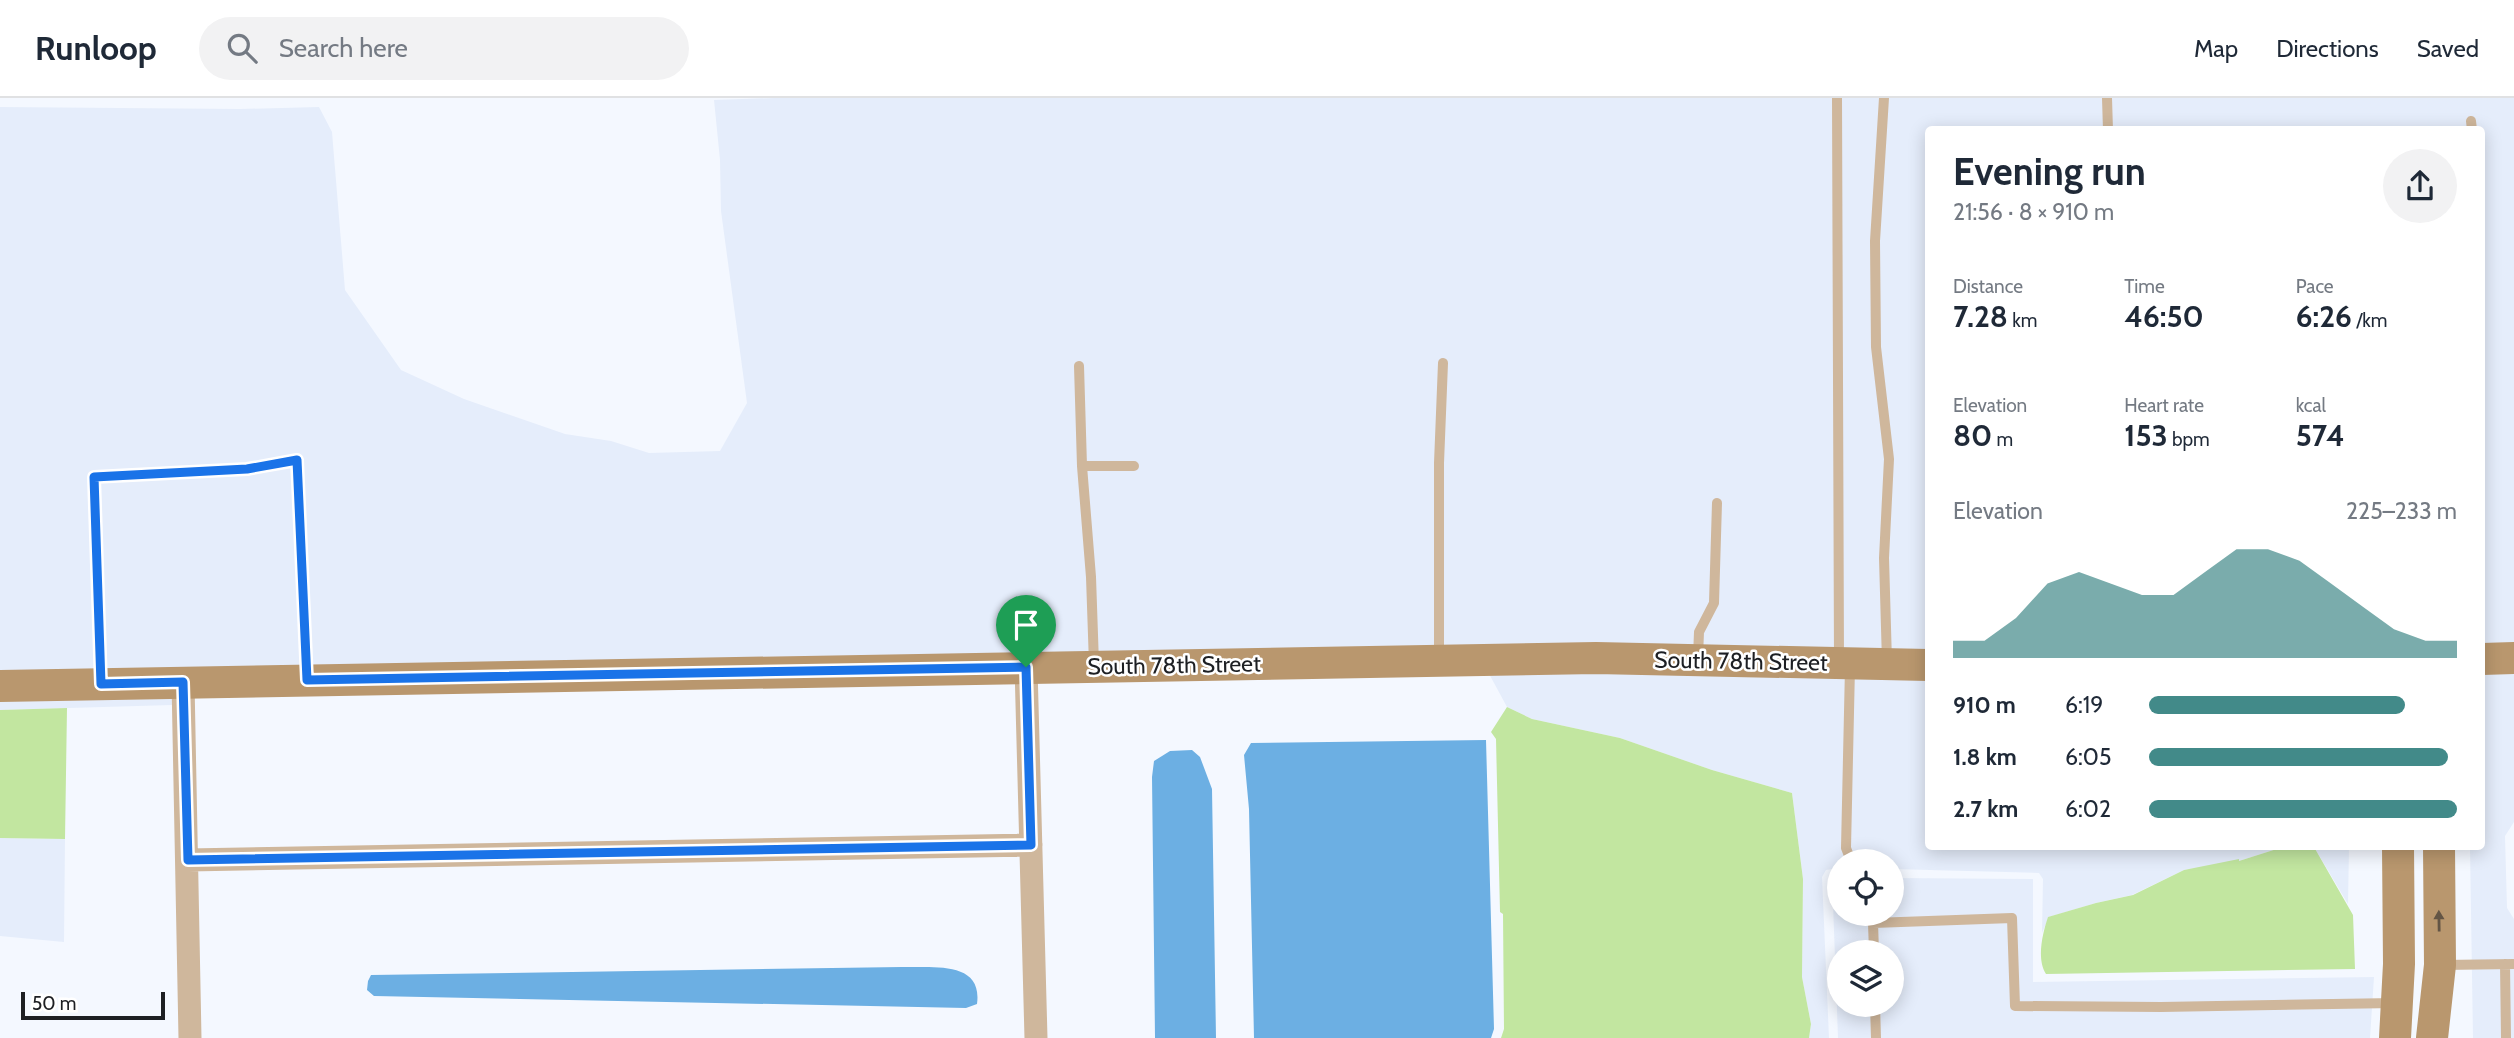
<!DOCTYPE html>
<meta charset="utf-8">
<style>
:root{--surface:#fff;--page:#f2f2f3;--text:#1f2937;--muted:#747a83;--line:#e0e1e3;--accent:#428a89}
body{margin:0;font-family:Cabin,sans-serif;background:var(--page);color:var(--text);height:100vh;display:flex;flex-direction:column;font-size:26px;white-space:nowrap}
*{box-sizing:border-box;margin:0}
p{font-size:23px;color:var(--muted)}
.icon{flex:none;width:38px;height:38px;fill:none;stroke:currentColor;stroke-width:2;stroke-linecap:round;stroke-linejoin:round}
.map{position:relative;flex:1;overflow:hidden}
.sheet{position:absolute;left:1925px;top:28px;width:560px;height:724px;display:flex;flex-direction:column;background:var(--surface);border-radius:7px;box-shadow:0 4px 18px #0003}
.sheet>*{flex:none}
.tools{position:absolute;left:1827px;top:751px;display:grid;gap:14px}
.tools a{display:grid;place-items:center;width:77px;height:77px;border-radius:50%;background:var(--surface);box-shadow:0 4px 18px #0003;font-size:35px}
.scale{position:absolute;left:21px;bottom:18px;width:144px;box-sizing:border-box;padding-left:7px;border:4px solid #1d1f23;border-top:0;font-size:19px;line-height:24px;white-space:nowrap;color:#1d1f23;-webkit-text-stroke:5px #fff;paint-order:stroke}
.pin{position:absolute;display:grid;place-items:center;width:60px;height:60px;color:#fff;margin:-72px -30px;border-radius:50% 50% 50% 0;rotate:-45deg;box-shadow:0 0 7px #0007}
.pin .icon{rotate:45deg}
.round{display:grid;place-items:center;flex:none;width:74px;height:74px;border-radius:37px;background:var(--page)}
.overview{display:flex;align-items:center;justify-content:space-between;height:119px;padding:0 28px}
h1{font-size:38px;font-weight:800;line-height:52px}
.metrics{display:grid;grid-template-columns:repeat(3,1fr);gap:10px;height:119px;padding:7px 28px}
.metrics div{display:grid;align-content:center}
.metrics b{font-size:30px;font-weight:800}
.metrics small{font-size:19px;font-weight:400}
.metrics p{font-size:19px}
.chart{height:196px;padding:14px 28px}
.chart p{display:flex;justify-content:space-between}
.chart svg{width:100%;height:126px;margin-top:7px;fill:var(--accent);opacity:.7}
ul{padding:0 28px;list-style:none;font-size:23px}
li{display:grid;grid-template-columns:112px 84px 1fr;align-items:center;height:52px}
li i{height:18px;border-radius:9px;background:var(--accent)}
header{display:flex;align-items:center;gap:42px;box-sizing:border-box;height:98px;padding:0 35px;background:var(--surface);border-bottom:2px solid var(--line)}
header strong{font-size:33px}
nav{display:flex;gap:38px;margin-inline-start:auto;font-size:24px}
.search{width:490px;height:63px;background:var(--page);display:flex;align-items:center;gap:18px;box-sizing:border-box;padding:0 24px;border-radius:38px;color:var(--muted);font-size:26px}
.map>svg:first-child{display:block}
.built{fill:#e5edfb;fill-rule:evenodd}
.green{fill:#c2e6a0}
.water{fill:#6cafe3}
.lines{fill:none;stroke-linecap:round;stroke-linejoin:round}
.lane{stroke:#cfb79c;stroke-width:10}
.street{stroke:#cfb79c;stroke-width:23}
.secondary{stroke:#b9976e;stroke-width:32}
.oneway{fill:#635545}
.route-casing{stroke:#fff;stroke-width:14}
.route{stroke:#1a73e8;stroke-width:9}
.labels{text-anchor:middle;dominant-baseline:central;stroke-width:5;stroke-linejoin:round;paint-order:stroke}
.street-label{font-size:23px;fill:#1d1f23;stroke:#fff}
</style>
<header>
<strong>Runloop</strong>
<div class="search"><svg class="icon" aria-label="search" viewBox="0 0 24 24"><circle cx="10" cy="10" r="6"/><path d="M15 15l6 6"/></svg>Search here</div>
<nav><a>Map</a><a>Directions</a><a>Saved</a></nav>
</header>
<div class="map">
<svg width="2514" height="940" viewBox="0 0 2514 940">
<rect width="100%" height="100%" fill="#f4f8ff"/>
<path class="built" d="M775 0H2514V550H2482V32H1928V557L0 578V9L240 11 319 9 332 34 345 192 401 272 464 301 565 336 611 343 649 355 720 353 747 305 721 113 720 62 714 2Z
M2514 570V724L2505 738 2507 810 2514 821V940H2473L2470 749H2482V571Z
M1487 572 1928 577V749H2283L2239 763 2184 772 2132 797 2096 805 2049 819 2042 835 2043 781 2039 775 1892 771V763H1839V770L1826 772 1822 779 1829 940H1809L1811 926 1802 879 1803 781 1792 695 1712 672 1620 640 1532 621 1507 609Z
M172 594V607L0 612V598Z
M0 740 65 741 64 844 0 838Z
M2314 749H2349L2348 806Z
M1832 779H1839V816H1892V780L2033 781V884L2374 879 2370 940H1838ZM1839 854H1892V906H1839Z"/>
<path class="green" d="M1507 609 1532 621 1620 640 1712 672 1792 695 1803 781 1802 879 1811 926 1809 940H1501L1504 931 1503 816 1500 814 1496 641 1491 634Z
M67 610 65 741 0 740V612Z
M2283 749H2314L2353 817 2355 871 2046 876C2036 861 2043 834 2048 819L2096 805 2133 797 2184 772 2239 761V763Z"/>
<path class="water" d="M1486 642 1494 931 1491 940H1254L1249 711 1244 657 1251 645Z
M1192 652 1200 659 1212 691 1216 940H1155L1152 679 1154 663 1170 653Z
M902 869C932 870 983 862 977 906L966 910 374 898 367 892 368 883 371 877Z"/>
<g class="lines">
<path class="lane" d="M1837 0 1839 562
M1884 0 1875 143 1876 249 1889 361 1884 460 1887 564
M2107 0 2108 32
M2471 23 2472 32
M1079 268 1082 368
M1698 559 1699 534 1714 505 1717 405
M1439 560V365L1443 265
M1094 566 1091 479 1082 368H1134
M1850 569 1846 750 1851 763
M101 585 94 379 247 371 297 362 307 579
M1870 816 1873 825 1874 854
M1873 825 2012 820 2015 908 2161 909 2395 905
M2505 866 2506 940
M2443 867 2514 866
M1875 906 1876 940"/>
<path class="street" d="M1026 569 1036 940
M183 584 190 940
M188 762 1031 747"/>
<path class="secondary" d="M2482 561 2514 560
M0 588 1596 560 1928 567
M2395 940 2399 866 2398 749
M2432 940 2440 867 2439 749"/>
</g>
<defs><path id="oneway-solid" d="M-6-.8H1V-3.2L6.5 0L1 3.2V.8H-6Z" transform="scale(1.75)"/></defs>
<use class="oneway" href="#oneway-solid" transform="translate(2439 823) rotate(-91)"/>
<g class="lines">
<defs>
<path id="route" d="M297 362 307 582 1026 569 1031 747 188 762 183 584 101 586 94 379 247 371Z"/>
</defs>
<use href="#route" class="route-casing"/>
<use href="#route" class="route"/>
</g>
<g class="labels">
<g class="street-label">
<text transform="translate(1741 563) rotate(1)">South 78th Street</text>
<text transform="translate(1174 567) rotate(-1)">South 78th Street</text>
</g>
</g>
</svg>
<div class="tools">
<a><svg class="icon" aria-label="locate" viewBox="0 0 24 24"><circle cx="12" cy="12" r="6"/><path d="M12 2v4M12 18v4M2 12h4M18 12h4"/></svg></a>
<a><svg class="icon" aria-label="layers" viewBox="0 0 24 24"><path d="M12 4l9 5-9 5-9-5zM3 14l9 5 9-5"/></svg></a>
</div>
<div class="scale">50 m</div>
<div class="pin" style="left:1026px;top:569px;background:#1e9e55"><svg class="icon" aria-label="arrive" viewBox="0 0 24 24"><path d="M6 21V4h12l-3 4 3 4H6"/></svg></div>
<section class="sheet">
<div class="overview"><div><h1>Evening run</h1><p>21:56 · 8 × 910 m</p></div><a class="round"><svg class="icon" aria-label="share" viewBox="0 0 24 24"><path d="M12 15V3M7 8l5-5 5 5M5 13v7h14v-7"/></svg></a></div>
<div class="metrics">
<div><p>Distance</p><b>7.28<small> km</small></b></div>
<div><p>Time</p><b>46:50</b></div>
<div><p>Pace</p><b>6:26<small> /km</small></b></div>
</div>
<div class="metrics">
<div><p>Elevation</p><b>80<small> m</small></b></div>
<div><p>Heart rate</p><b>153<small> bpm</small></b></div>
<div><p>kcal</p><b>574</b></div>
</div>
<div class="chart"><p><span>Elevation</span>225–233 m</p>
<svg viewBox="0 0 160 44" preserveAspectRatio="none"><path d="M0 44V38L10 38L20 30L30 18L40 14L50 18L60 22L70 22L80 14L90 6L100 6L110 10L120 18L130 26L140 34L150 38L160 38V44z"/></svg>
</div>
<ul>
<li><b>910 m</b>6:19<i style="width:83%"></i></li>
<li><b>1.8 km</b>6:05<i style="width:97%"></i></li>
<li><b>2.7 km</b>6:02<i style="width:100%"></i></li>
</ul>
</section>
</div>
